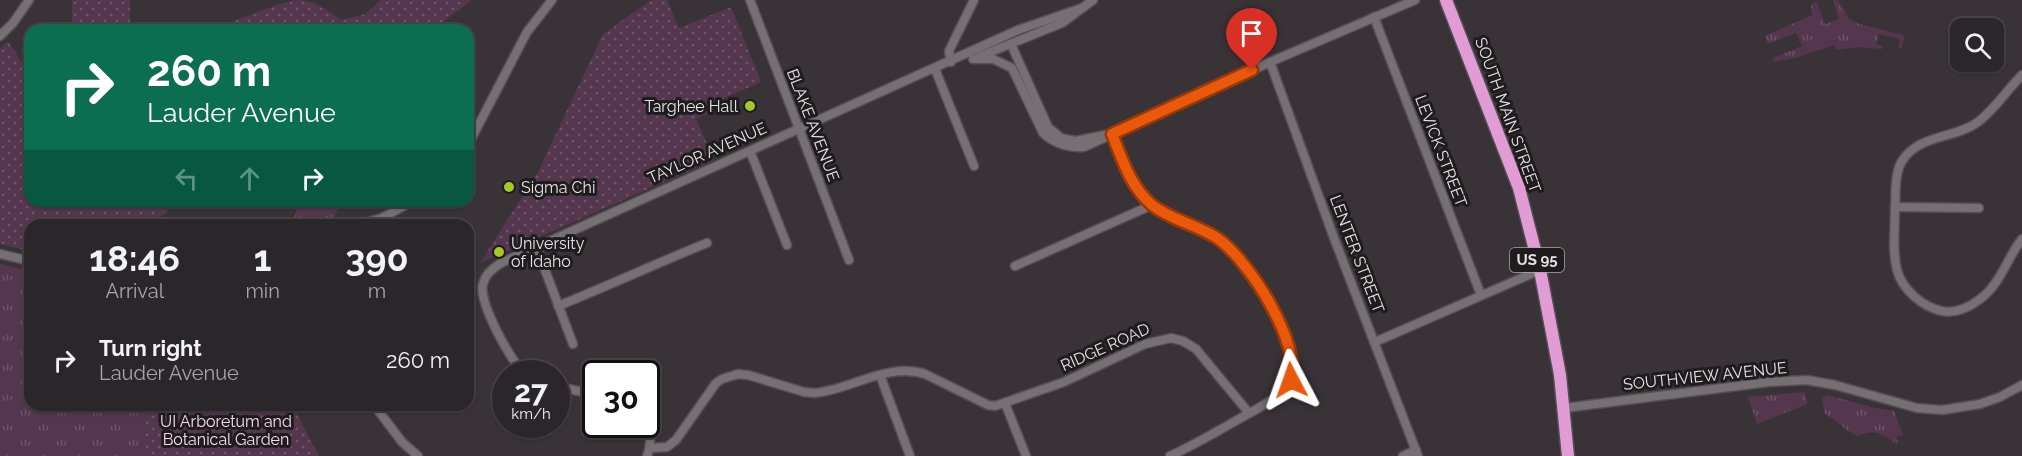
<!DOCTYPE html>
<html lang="en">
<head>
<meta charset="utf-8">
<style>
  body { margin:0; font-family:Raleway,sans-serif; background:#332e32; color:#f1f3f6; height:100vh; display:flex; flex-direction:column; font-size:22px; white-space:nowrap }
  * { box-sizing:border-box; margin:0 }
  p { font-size:20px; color:#a6a5a8 }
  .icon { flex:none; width:33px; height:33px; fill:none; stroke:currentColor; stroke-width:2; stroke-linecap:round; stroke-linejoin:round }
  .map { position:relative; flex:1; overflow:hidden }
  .drawer { position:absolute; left:24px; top:219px; width:450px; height:192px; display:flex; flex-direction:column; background:#2b262a; border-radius:18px; box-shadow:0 2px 4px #0004,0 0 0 2px #474347 }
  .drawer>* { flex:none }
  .top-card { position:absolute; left:24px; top:24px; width:450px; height:183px; border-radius:18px; box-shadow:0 2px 4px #0004,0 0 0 2px #474347; background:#0b6e4f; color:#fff; overflow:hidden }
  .controls { position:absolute; left:1950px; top:18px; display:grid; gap:12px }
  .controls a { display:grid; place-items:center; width:54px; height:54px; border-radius:12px; background:#2b262a; box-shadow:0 2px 4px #0004,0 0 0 2px #474347; font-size:30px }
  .speed { position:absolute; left:492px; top:360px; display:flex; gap:12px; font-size:30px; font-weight:700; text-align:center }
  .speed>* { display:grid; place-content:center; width:78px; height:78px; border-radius:50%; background:#2b262a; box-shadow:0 2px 4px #0004,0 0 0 2px #474347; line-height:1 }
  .speed small { font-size:15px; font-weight:400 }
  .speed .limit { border:3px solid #111; border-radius:9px; background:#fff; color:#111 }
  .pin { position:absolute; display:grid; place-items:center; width:51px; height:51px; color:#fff; margin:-62px -26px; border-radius:50% 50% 50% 0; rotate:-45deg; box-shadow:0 0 6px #0007 }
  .pin .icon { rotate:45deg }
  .me { position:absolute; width:66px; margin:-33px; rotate:356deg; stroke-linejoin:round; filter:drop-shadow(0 0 4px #0008) }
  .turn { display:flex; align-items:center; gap:21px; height:126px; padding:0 24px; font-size:27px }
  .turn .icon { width:78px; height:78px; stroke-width:2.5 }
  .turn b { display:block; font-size:42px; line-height:51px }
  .lanes { display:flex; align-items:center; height:57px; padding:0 24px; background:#0003; justify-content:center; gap:30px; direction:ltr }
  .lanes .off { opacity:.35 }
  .eta { display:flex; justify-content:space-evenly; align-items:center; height:102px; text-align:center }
  .eta b { font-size:36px; font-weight:700; line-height:42px }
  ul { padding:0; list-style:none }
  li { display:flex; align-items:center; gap:18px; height:78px; padding:0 24px }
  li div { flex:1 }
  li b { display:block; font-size:22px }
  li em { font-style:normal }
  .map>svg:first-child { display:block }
  .grass { fill:url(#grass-tufts) }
  .park { fill:url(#park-dots) }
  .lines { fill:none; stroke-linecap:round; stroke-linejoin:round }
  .minor-casing { stroke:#534f52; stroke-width:11 }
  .highway-casing { stroke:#534f52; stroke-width:15 }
  .minor { stroke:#766f74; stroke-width:8 }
  .highway { stroke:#e19cd5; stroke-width:12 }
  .route-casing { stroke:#983908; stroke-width:15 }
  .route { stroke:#ea580c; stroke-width:10 }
  .poi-dot { fill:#a2c927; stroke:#1f1c1e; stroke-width:2 }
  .labels { text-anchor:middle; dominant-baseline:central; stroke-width:6; stroke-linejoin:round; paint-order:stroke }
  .shield { fill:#1f1c1e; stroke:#aaa7a9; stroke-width:1.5 }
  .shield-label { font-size:15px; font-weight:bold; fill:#e6e2e5 }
  .poi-label { font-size:16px; fill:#e6e2e5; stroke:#1f1c1e; text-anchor:start }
  .street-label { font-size:16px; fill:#e6e2e5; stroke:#1f1c1e }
  .park-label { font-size:16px; fill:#f7daf1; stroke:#1f1c1e }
</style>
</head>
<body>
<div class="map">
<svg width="2022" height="456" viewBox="0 0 2022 456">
  <defs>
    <pattern id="grass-tufts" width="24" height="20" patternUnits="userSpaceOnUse" patternTransform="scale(1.5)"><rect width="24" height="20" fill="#54374f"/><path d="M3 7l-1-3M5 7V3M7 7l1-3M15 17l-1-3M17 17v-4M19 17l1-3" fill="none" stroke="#6d5468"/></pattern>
    <pattern id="park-dots" width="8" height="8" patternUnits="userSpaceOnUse" patternTransform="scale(1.5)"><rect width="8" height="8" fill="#54374f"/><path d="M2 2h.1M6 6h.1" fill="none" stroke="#6d5468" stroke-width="1.8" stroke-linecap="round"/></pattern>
  </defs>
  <rect width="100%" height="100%" fill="#393338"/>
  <g class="grass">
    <polygon points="1833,0 1838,0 1849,19 1859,24 1903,35 1904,38 1902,47 1898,50 1900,39 1879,34 1876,44 1883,46 1882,49 1857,47 1837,50 1834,45 1798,57 1774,62 1773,58 1802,46 1796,33 1768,44 1765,36 1812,15 1811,4 1817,2 1825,24 1839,19"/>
    <polygon points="299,201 342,201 333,220 293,222"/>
    <polygon points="0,264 30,271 30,405 148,405 142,456 0,456"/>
    <polygon points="1805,392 1807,404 1757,424 1748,397"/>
    <path d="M1827,395L1875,408L1894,411L1903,435L1896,437L1898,442L1896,444C1883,434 1876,428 1858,436C1844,431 1838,420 1825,414L1822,398Z"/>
  </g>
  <g class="park">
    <rect x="72" y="0" width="58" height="30"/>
    <path d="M296,0C315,0 326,10 342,20L365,14L381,0H472L432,30H210L277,5Z"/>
    <polygon points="651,0 667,0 679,28 731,7 761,82 715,102 711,112 696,119 714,160 480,263 538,172 603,34"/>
    <polygon points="8,41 30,75 30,201 183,201 167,211 150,225 30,225 30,251 0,244 0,48"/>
    <polygon points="148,405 292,405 319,456 142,456"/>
  </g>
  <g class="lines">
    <defs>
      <g id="minor">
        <polyline points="750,0 849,260"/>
        <polyline points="1374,17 1481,295"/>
        <polyline points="0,36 13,23 29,0"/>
        <polyline points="1011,44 1048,127 1061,138 1075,141 1105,135"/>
        <polyline points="978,57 1062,23 1093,0"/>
        <path d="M973,59H993L1012,68L1043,133C1055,144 1068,148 1084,147L1270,62L1415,0"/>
        <polyline points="951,62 949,51 974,0"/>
        <polyline points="1270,62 1334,238 1418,456"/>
        <polyline points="935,69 974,166"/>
        <path d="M2022,75C2007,90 1995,109 1978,122C1955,139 1919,134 1902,161C1894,174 1896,195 1895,210C1895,229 1892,251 1897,270C1902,289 1922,307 1942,311C1955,314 1970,307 1980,299C2000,285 2007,258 2022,239"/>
        <path d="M1112,133C1121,156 1128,180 1145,198C1165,219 1197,223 1220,241C1245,259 1264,288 1276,317C1283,334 1295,354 1293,373C1292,381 1287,388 1281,393C1269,403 1253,411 1239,419C1216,432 1194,445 1170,456"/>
        <polyline points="468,145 527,32 552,0"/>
        <polyline points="750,151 787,245"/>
        <polyline points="1895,207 1979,208"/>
        <polyline points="358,225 382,218 413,201"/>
        <polyline points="536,246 573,344"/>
        <polyline points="0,254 30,261"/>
        <polyline points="1015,266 1152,205"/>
        <path d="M558,306C608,286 657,263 707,243"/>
        <polyline points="1375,342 1540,270"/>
        <path d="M525,374C511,362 478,302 483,284C485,274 493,268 501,263L1018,30L1082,8"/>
        <polyline points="880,375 910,456"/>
        <polyline points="556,386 596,395"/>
        <polyline points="1005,403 1026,456"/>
        <polyline points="374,405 402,442 418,456"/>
        <polyline points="1564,408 1769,382 1807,380 1835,385 1917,408 1942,410 1980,404 2000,397 2022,385"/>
        <path d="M646,424C650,435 652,445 647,456"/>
        <path d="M651,448L667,447L676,440L716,383L722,379L738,374L748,375L804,392L814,393C851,390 887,362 925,374L988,405L995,406L1064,382L1145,344L1171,338L1183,341L1196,349L1249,413"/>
        <polyline points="1403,456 1416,450"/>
      </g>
      <polyline id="highway" points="1446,0 1519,188 1540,270 1553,338 1560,375 1568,456"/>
    </defs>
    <use href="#minor" class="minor-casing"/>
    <use href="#highway" class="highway-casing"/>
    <use href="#minor" class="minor"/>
    <use href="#highway" class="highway"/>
  </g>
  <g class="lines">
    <defs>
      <path id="route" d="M1252,70L1112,134C1122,159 1130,186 1152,205C1171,220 1197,225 1217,238C1248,259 1301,342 1291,380"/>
    </defs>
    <use href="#route" class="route-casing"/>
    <use href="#route" class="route"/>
  </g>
  <g class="poi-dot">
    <circle cx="750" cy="106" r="6"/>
    <circle cx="509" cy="187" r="6"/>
    <circle cx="499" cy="252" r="6"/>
  </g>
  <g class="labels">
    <rect class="shield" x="1510" y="248" width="54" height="24" rx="4.5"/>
    <g class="shield-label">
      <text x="1537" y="260">US 95</text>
    </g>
    <g class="poi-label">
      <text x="738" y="106" text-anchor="end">Targhee Hall</text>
      <text x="521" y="187">Sigma Chi</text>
      <text x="511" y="243">University<tspan x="511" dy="18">of Idaho</tspan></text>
    </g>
    <g class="street-label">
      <text transform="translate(1508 115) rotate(70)">SOUTH MAIN STREET</text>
      <text transform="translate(813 125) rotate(69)">BLAKE AVENUE</text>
      <text transform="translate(1441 151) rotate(69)">LEVICK STREET</text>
      <text transform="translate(707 153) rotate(-24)">TAYLOR AVENUE</text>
      <text transform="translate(1357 254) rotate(69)">LENTER STREET</text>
      <text transform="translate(1105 347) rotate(-24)">RIDGE ROAD</text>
      <text transform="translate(1705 376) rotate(-6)">SOUTHVIEW AVENUE</text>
    </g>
    <g class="park-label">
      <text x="226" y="421">UI Arboretum and<tspan x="226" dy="18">Botanical Garden</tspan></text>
    </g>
  </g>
</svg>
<div class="controls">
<a><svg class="icon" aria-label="search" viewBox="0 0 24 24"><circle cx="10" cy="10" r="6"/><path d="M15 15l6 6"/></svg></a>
</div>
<div class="speed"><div>27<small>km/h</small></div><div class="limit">30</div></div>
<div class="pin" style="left:1252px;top:70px;background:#d93025"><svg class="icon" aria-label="arrive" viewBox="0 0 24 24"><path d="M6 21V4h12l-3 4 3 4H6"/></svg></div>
<svg class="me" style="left:1291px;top:380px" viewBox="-20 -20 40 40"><path d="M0-17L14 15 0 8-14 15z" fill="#ea580c" stroke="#fff" stroke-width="4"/></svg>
<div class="top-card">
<div class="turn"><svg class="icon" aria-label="right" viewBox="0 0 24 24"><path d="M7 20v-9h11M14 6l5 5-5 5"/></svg><div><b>260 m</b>Lauder Avenue</div></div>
<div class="lanes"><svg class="icon off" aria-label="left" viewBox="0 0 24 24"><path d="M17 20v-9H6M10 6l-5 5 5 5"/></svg><svg class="icon off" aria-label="ahead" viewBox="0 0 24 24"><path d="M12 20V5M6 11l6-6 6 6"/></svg><svg class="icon" aria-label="right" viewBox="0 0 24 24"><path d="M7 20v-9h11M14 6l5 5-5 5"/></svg></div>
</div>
<section class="drawer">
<div class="eta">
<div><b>18:46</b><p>Arrival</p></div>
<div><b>1</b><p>min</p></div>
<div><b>390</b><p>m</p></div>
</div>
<ul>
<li><svg class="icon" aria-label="right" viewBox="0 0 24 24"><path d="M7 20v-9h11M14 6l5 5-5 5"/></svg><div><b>Turn right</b><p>Lauder Avenue</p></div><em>260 m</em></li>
</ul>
</section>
</div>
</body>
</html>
